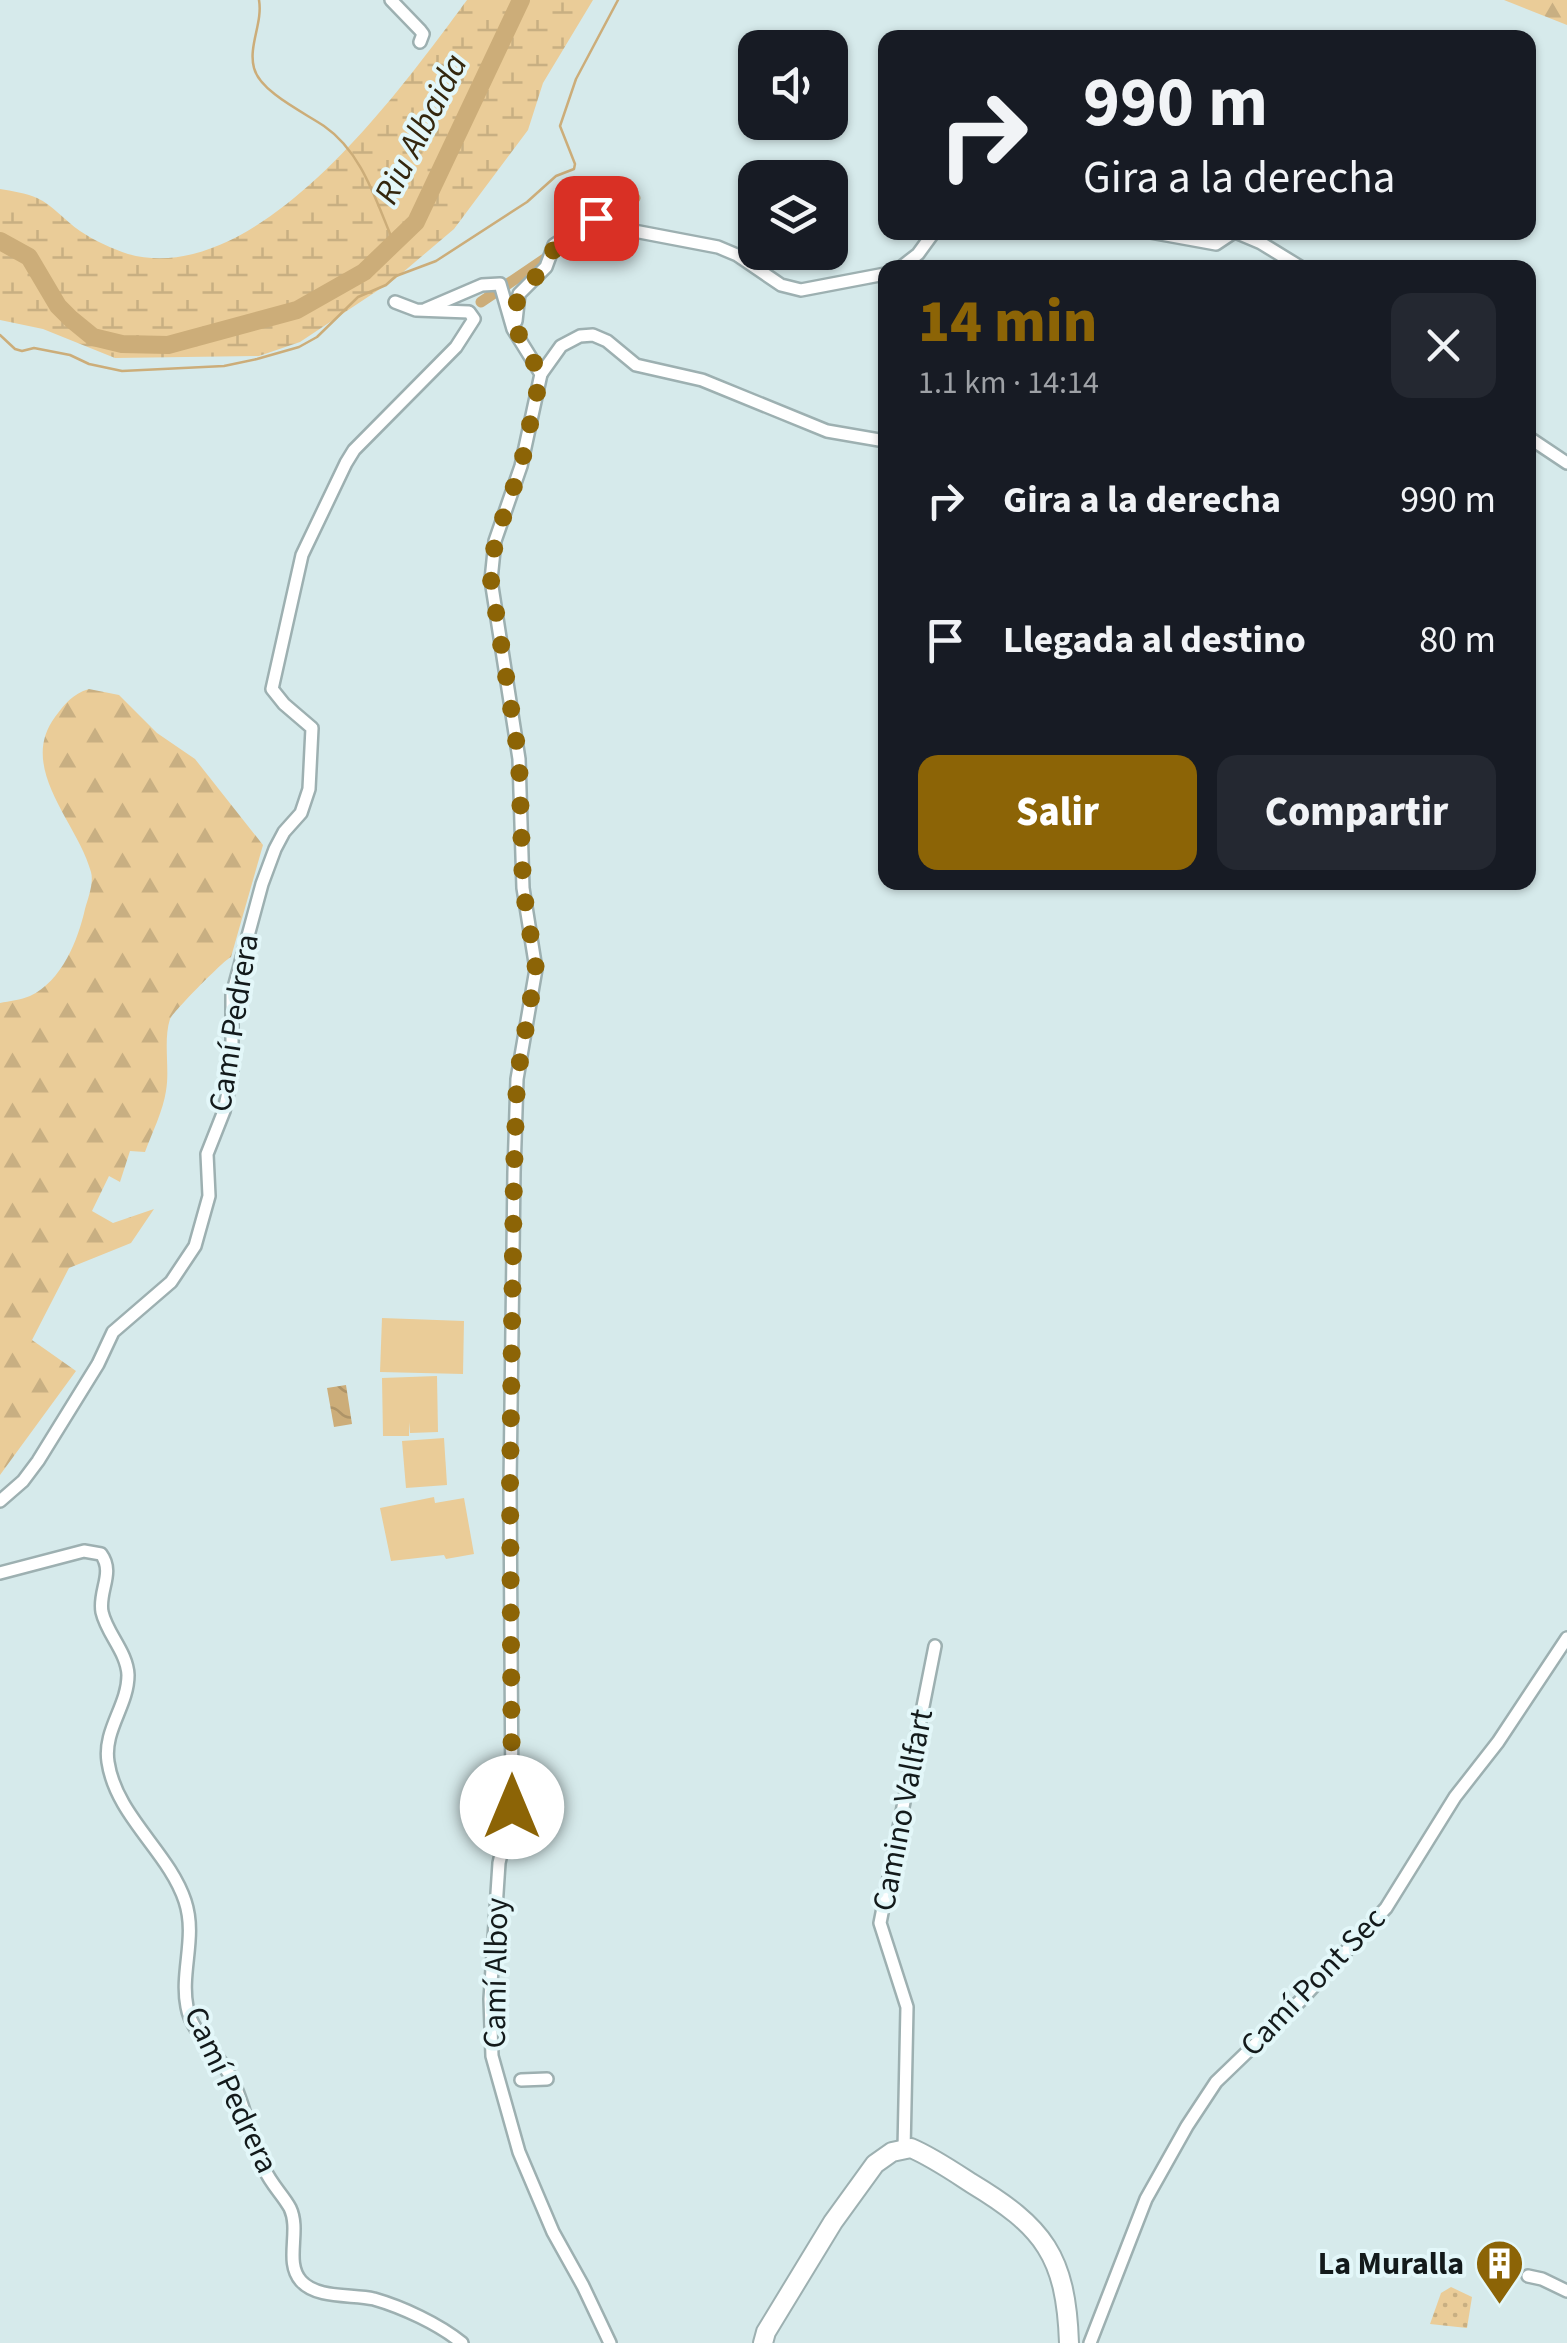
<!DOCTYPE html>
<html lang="es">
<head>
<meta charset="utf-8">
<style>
  body { margin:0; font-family:"Source Sans 3",sans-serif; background:#242831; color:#f1f3f6; height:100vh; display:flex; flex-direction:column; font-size:38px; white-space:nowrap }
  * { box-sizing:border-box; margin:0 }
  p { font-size:32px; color:#9ea1a6 }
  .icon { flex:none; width:55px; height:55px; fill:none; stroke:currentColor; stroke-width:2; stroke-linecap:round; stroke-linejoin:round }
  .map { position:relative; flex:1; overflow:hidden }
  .details { position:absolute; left:878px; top:260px; width:658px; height:630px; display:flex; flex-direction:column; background:#171b24; border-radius:20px; box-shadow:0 2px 8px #0004 }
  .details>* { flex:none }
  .banner { position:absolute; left:878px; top:30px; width:658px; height:210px; border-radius:20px; box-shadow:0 2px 8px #0004; background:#171b24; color:#f1f3f6; overflow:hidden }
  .controls { position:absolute; left:738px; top:30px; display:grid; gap:20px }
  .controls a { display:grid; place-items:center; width:110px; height:110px; border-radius:20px; background:#171b24; box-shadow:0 2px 8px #0004; font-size:50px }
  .pin { position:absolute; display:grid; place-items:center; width:85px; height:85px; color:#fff; margin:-42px; border-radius:20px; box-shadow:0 5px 15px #0006 }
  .me { position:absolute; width:110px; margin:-55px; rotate:0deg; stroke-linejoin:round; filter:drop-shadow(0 0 8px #0008) }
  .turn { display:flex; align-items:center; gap:35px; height:210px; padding:0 40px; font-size:45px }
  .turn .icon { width:130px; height:130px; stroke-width:2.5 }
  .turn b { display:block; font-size:70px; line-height:85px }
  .round { display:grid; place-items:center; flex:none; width:105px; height:105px; border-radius:20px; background:#242831 }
  .headline { display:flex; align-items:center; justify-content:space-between; height:170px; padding:0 40px }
  h1 { font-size:60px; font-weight:800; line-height:75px; color:#8c6406 }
  .button { display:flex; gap:20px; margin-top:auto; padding:20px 40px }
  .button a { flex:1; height:115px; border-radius:20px; background:#8c6406; color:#fff; font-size:40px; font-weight:800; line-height:115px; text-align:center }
  .button a+a { background:#242831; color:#f1f3f6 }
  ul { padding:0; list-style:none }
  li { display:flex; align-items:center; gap:30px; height:140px; padding:0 40px }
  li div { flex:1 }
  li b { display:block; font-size:38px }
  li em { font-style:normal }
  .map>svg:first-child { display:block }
  .grass { fill:url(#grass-dots) }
  .forest { fill:url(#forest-firs) }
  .wetland { fill:url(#wetland-marsh) }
  .pitch { fill:#eacc98 }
  .water { fill:url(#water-waves) }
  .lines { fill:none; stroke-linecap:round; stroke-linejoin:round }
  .stream { stroke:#ccad79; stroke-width:2.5 }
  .canal { stroke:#ccad79; stroke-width:11 }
  .river { stroke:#ccad79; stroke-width:18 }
  .street-casing { stroke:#9db0b1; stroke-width:16 }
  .secondary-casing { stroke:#9db0b1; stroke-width:22 }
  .street { stroke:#fff; stroke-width:11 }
  .secondary { stroke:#fff; stroke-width:18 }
  .route { stroke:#8c6406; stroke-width:18; stroke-dasharray:0 32.4 }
  .labels { text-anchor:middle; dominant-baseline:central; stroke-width:8; stroke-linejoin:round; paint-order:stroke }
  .street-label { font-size:32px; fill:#131a1b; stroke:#e3f7f9 }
  .poi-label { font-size:32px; font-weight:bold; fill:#131a1b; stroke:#e3f7f9; text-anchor:end }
  .water-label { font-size:35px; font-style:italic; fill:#34270e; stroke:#e3f7f9 }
</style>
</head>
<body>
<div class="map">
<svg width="1567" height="2343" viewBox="0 0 1567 2343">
  <defs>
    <pattern id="grass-dots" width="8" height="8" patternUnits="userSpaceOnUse" patternTransform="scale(2.5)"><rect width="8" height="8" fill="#eacc98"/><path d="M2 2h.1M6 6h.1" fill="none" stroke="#c8af82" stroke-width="1.8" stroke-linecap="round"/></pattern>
    <pattern id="forest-firs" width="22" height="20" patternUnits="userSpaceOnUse" patternTransform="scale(2.5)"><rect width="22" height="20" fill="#eacc98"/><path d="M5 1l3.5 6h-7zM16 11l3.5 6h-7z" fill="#c8af82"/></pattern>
    <pattern id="wetland-marsh" width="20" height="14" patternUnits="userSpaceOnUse" patternTransform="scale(2.5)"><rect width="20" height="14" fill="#eacc98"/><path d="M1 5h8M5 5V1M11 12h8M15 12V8" fill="none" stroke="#c8af82"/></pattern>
    <pattern id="water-waves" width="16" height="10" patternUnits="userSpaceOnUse" patternTransform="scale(2.5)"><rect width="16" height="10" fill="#ccad79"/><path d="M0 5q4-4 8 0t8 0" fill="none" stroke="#ae9468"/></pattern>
  </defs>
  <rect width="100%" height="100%" fill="#d6eaeb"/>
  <polygon class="grass" points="1451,2287 1472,2297 1467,2328 1430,2324 1441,2293"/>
  <g class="forest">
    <polygon points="1504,0 1567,0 1567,25"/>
    <path d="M89,689L119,695L157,733L195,759L263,845L231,957C224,960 173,1012 170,1019C163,1041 170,1069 166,1091C163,1111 152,1133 145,1152L130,1151L120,1182L109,1176L92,1211L113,1223L154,1209L131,1243L69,1268L32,1340L76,1371L0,1475V1003C9,1001 21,1000 30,996C62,981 78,940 85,909C88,898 94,883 91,872C78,823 17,768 55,717C65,704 72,694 89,689Z"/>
  </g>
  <path class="wetland" d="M467,0H593L543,83L528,130L454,229L395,279L300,342L259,356L115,358L43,329L0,320V189C12,191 26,193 37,198C53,205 65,221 80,231C93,240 113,249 128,254C258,290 401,89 467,0Z"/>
  <g class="pitch">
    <polygon points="382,1318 464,1321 463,1374 380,1372"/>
    <polygon points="437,1376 438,1432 410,1433 409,1422 409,1436 383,1436 382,1378"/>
    <polygon points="444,1438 447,1485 406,1488 402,1441"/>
    <polygon points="434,1497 435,1503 464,1498 474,1554 446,1559 444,1555 391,1561 380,1508"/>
  </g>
  <polygon class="water" points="346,1385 352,1424 334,1427 327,1388"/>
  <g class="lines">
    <g class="stream">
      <path d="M259,0C263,23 248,46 254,68C260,92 305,113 324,126C363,153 376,202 394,243"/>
      <polyline points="0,335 15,349 22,351 34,348 70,355 89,364 122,371 224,366 257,359 299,347 317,337 358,297 386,285 396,276 436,261 527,202 556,176 574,169 575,164 560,126 576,79 618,0"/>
    </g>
    <polyline class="canal" points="481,302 635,198"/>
    <polyline class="river" points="0,241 29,257 58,306 71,319 93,337 122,344 168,345 297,310 364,272 416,222 521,0"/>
    <defs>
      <g id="street">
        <polyline points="391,0 420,30 423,34 420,42"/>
        <polyline points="1030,232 1053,232"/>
        <polyline points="1150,232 1216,244 1234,232"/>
        <polyline points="1235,232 1261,243 1302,268"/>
        <polyline points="900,268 918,254 934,232"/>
        <polyline points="426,309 482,285 500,284 513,329 541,374 521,466 495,541 491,580 519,759 523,888 536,969 517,1079 514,1172 510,1486 512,1807 499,1863 490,1999 492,2056 519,2152 553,2232 583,2286 610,2343"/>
        <polyline points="516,321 519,294 546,267 554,245 596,218 608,226 718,247 737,255 781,285 801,290 885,274"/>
        <polyline points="541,374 561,346 580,336 593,335 607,341 636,365 702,380 827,431 885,441"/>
        <polyline points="1528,437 1567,463"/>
        <polyline points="0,1501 23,1481 38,1461 98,1364 113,1332 171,1282 195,1246 209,1196 207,1154 224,1111 232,1073 232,995 262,884 275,849 284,832 301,813 309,789 312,728 284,704 272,689 302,555 346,463 354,450 456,347 474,319 469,312 416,310 395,302"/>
        <path d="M0,1573L84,1551L101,1554C115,1573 98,1591 102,1612C107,1634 127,1652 128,1675C128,1706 103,1730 108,1762C116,1816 169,1852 185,1901C197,1937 180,1972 187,2007C191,2032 219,2055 231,2077C246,2107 250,2141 265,2170C271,2184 283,2195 290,2208C301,2231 284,2262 301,2281C317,2299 352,2294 374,2299C402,2307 439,2324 462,2343"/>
        <polyline points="521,2080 547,2079"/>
        <polyline points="904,2150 907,2007 880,1923 935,1646"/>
        <polyline points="1528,2276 1542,2279 1567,2291"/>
        <polyline points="1090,2343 1146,2199 1187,2126 1216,2082 1300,2001 1386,1908 1455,1797 1498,1742 1567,1638"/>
      </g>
      <path id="secondary" d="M763,2343L766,2332L833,2222L875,2164L892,2152L911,2148C932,2157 951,2170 971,2183C1044,2227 1066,2256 1069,2343"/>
    </defs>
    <use href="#street" class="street-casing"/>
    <use href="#secondary" class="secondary-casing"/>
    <use href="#street" class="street"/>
    <use href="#secondary" class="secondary"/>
  </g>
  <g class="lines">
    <polyline class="route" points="512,1807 510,1486 514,1172 517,1079 536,969 523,888 519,759 491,580 495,541 521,466 541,374 520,340 516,320 517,300 522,290 546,267 557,242 596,218"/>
  </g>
  <defs>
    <symbol id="building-pin" viewBox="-11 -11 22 30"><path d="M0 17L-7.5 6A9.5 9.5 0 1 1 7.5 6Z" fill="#8c6406" stroke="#e3f7f9"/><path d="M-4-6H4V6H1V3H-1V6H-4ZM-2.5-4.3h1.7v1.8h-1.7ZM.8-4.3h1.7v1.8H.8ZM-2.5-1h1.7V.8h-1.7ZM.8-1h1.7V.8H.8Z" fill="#fff"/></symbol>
  </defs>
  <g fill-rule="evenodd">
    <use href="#building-pin" x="1472" y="2236" width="55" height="75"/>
  </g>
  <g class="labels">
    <g class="street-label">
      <text transform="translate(234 1023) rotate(-81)">Camí Pedrera</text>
      <text transform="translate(903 1810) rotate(-79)">Camino Vallfart</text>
      <text transform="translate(496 1973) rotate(-89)">Camí Alboy</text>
      <text transform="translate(1313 1982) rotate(-46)">Camí Pont Sec</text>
      <text transform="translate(231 2090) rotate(65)">Camí Pedrera</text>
    </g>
    <g class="poi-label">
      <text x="1464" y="2264">La Muralla</text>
    </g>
    <g class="water-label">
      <text transform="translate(421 129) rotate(-63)">Riu Albaida</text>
    </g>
  </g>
</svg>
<div class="controls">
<a><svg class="icon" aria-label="sound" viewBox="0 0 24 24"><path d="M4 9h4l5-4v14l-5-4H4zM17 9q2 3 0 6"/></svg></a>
<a><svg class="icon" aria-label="layers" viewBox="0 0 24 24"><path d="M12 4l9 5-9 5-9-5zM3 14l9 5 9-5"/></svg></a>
</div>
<div class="pin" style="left:596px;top:218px;background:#d93025"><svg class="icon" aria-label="arrive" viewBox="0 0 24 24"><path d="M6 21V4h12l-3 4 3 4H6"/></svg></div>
<svg class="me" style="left:512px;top:1807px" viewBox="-20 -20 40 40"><circle r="19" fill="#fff"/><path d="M0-13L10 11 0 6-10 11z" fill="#8c6406"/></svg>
<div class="banner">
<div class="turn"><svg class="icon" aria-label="right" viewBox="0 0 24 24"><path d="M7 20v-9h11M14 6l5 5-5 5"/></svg><div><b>990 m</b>Gira a la derecha</div></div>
</div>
<section class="details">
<div class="headline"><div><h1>14 min</h1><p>1.1 km · 14:14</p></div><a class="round"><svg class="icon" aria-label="close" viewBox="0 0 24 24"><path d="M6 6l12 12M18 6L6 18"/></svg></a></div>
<ul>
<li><svg class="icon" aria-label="right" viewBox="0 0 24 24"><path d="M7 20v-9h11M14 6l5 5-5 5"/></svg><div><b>Gira a la derecha</b></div><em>990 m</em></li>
<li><svg class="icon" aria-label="arrive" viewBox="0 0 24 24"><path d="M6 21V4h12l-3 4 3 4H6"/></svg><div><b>Llegada al destino</b></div><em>80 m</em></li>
</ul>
<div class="button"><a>Salir</a><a>Compartir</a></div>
</section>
</div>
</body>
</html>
